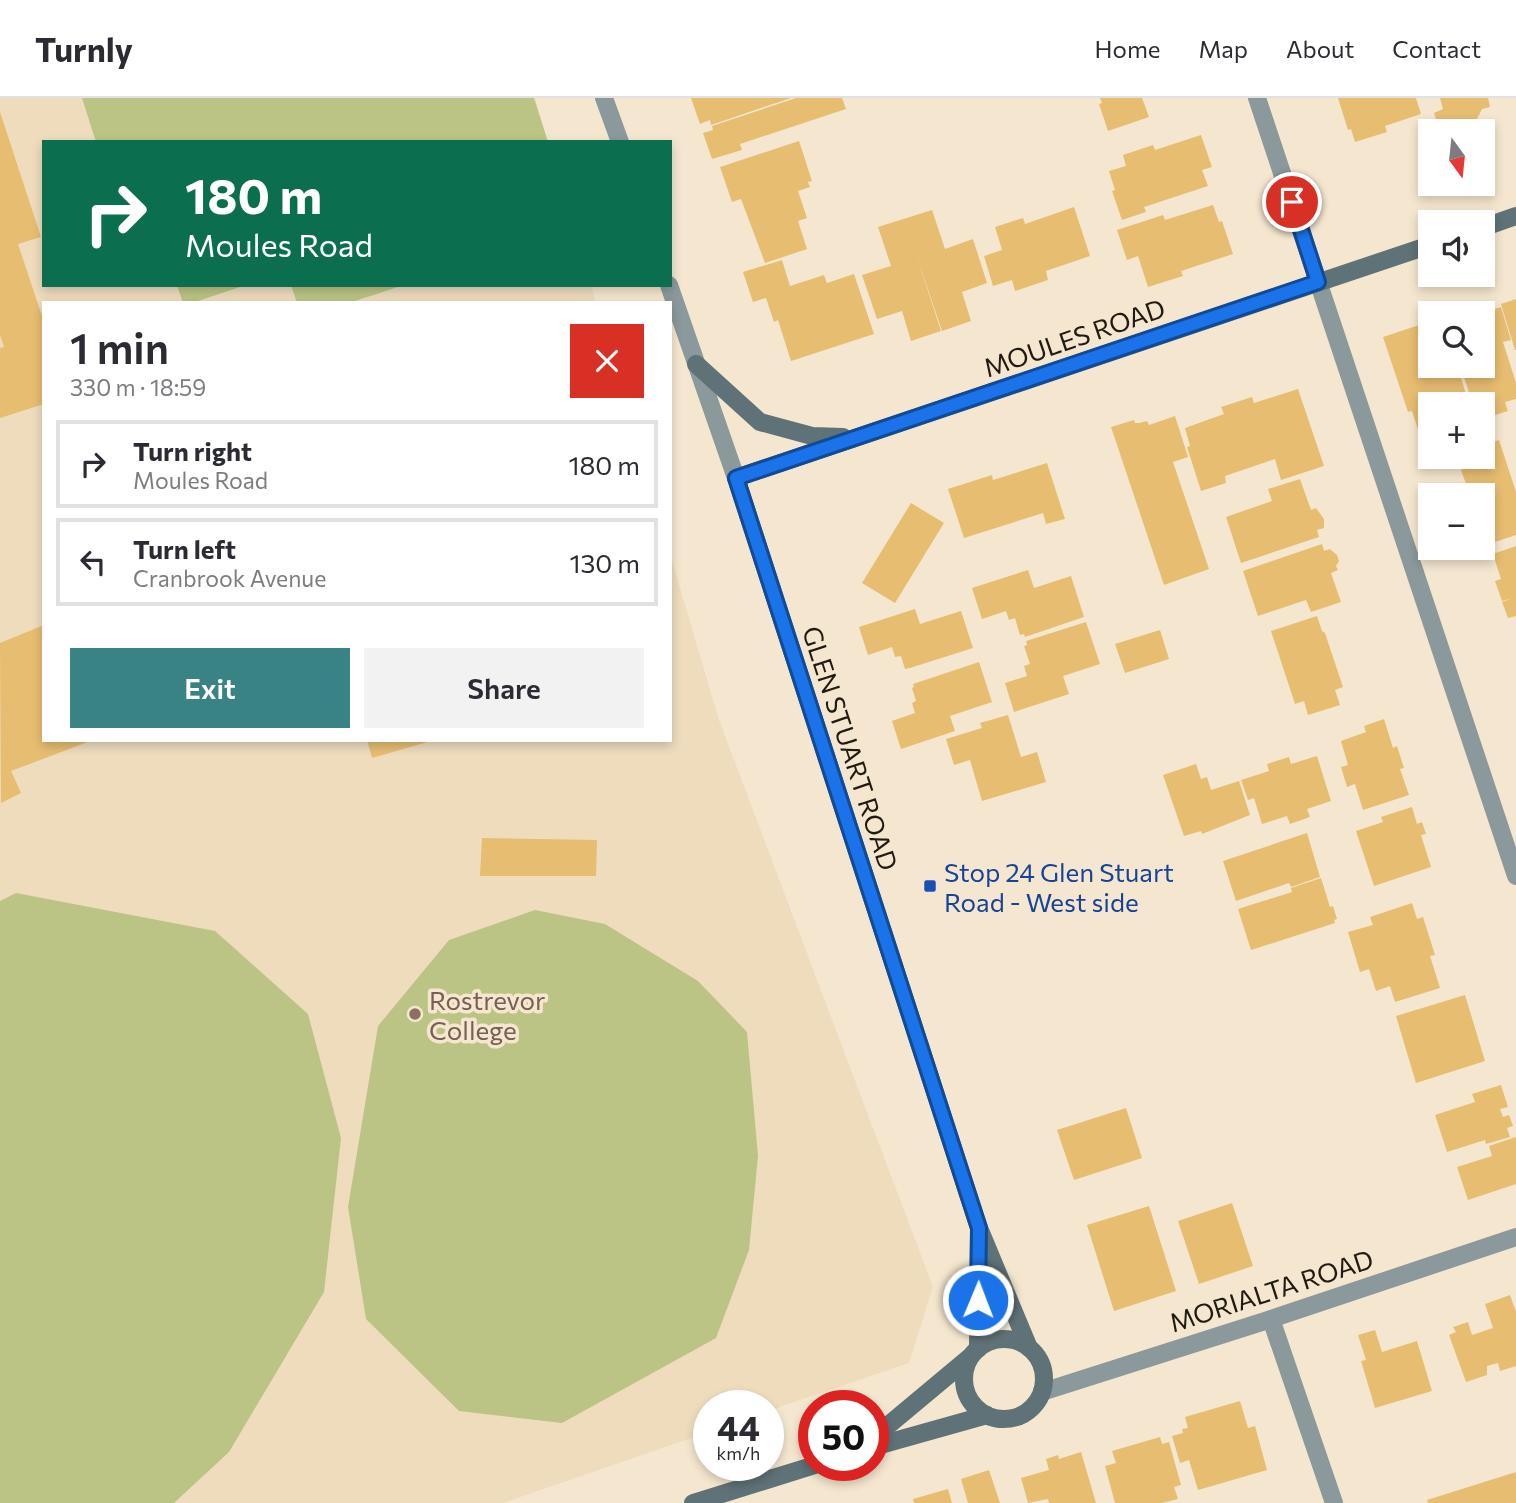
<!DOCTYPE html>
<html lang="en">
<head>
<meta charset="utf-8">
<style>
  body { margin:0; font-family:Commissioner,sans-serif; background:#f2f2f3; color:#2b2b33; height:100vh; display:flex; flex-direction:column; font-size:26px; white-space:nowrap }
  * { box-sizing:border-box; margin:0 }
  p { font-size:23px; color:#7c7c81 }
  .icon { flex:none; width:38px; height:38px; fill:none; stroke:currentColor; stroke-width:2; stroke-linecap:round; stroke-linejoin:round }
  .map { position:relative; flex:1; overflow:hidden }
  .side { position:absolute; left:42px; top:203px; width:630px; height:441px; display:flex; flex-direction:column; background:#fff; border-radius:0px; box-shadow:0 4px 10px #0003 }
  .side>* { flex:none }
  .guide { position:absolute; left:42px; top:42px; width:630px; height:147px; border-radius:0px; box-shadow:0 4px 10px #0003; background:#0b6e4f; color:#fff; overflow:hidden }
  .needle { width:46px; rotate:165deg }
  .buttons { position:absolute; left:1418px; top:21px; display:grid; gap:14px }
  .buttons a { display:grid; place-items:center; width:77px; height:77px; border-radius:0px; background:#fff; box-shadow:0 4px 10px #0003; font-size:35px }
  .speed { position:absolute; left:693px; top:1292px; display:flex; gap:14px; font-size:35px; font-weight:700; text-align:center }
  .speed>* { display:grid; place-content:center; width:91px; height:91px; border-radius:50%; background:#fff; box-shadow:0 4px 10px #0003; line-height:1 }
  .speed small { font-size:18px; font-weight:400 }
  .speed .limit { border:10px solid #d22; background:#fff; color:#111 }
  .pin { position:absolute; display:grid; place-items:center; width:60px; height:60px; color:#fff; margin:-30px; border:4px solid #fff; border-radius:50%; box-shadow:0 2px 7px #0007 }
  .me { position:absolute; width:77px; margin:-38px; rotate:1deg; stroke-linejoin:round; filter:drop-shadow(0 0 5px #0008) }
  .turn { display:flex; align-items:center; gap:24px; height:147px; padding:0 28px; font-size:32px }
  .turn .icon { width:91px; height:91px; stroke-width:2.5 }
  .turn b { display:block; font-size:49px; line-height:60px }
  .round { display:grid; place-items:center; flex:none; width:74px; height:74px; border-radius:0px; background:#f2f2f3 }
  .overview { display:flex; align-items:center; justify-content:space-between; height:119px; padding:0 28px }
  h1 { font-size:42px; font-weight:600; line-height:52px }
  .primary-button { display:flex; gap:14px; margin-top:auto; padding:14px 28px }
  .primary-button a { flex:1; height:80px; border-radius:0px; background:#3a8384; color:#fff; font-size:28px; font-weight:600; line-height:80px; text-align:center }
  .primary-button a+a { background:#f2f2f3; color:#2b2b33 }
  ul { padding:0; list-style:none }
  li { display:flex; align-items:center; gap:21px; height:88px; margin:0 14px 10px; padding:0 14px; border:4px solid #e1e1e2; border-radius:0px }
  li div { flex:1 }
  li b { display:block; font-size:26px }
  li em { font-style:normal }
  header { display:flex; align-items:center; gap:42px; box-sizing:border-box; height:98px; padding:0 35px; background:#fff; border-bottom:2px solid #e1e1e2 }
  header strong { font-size:33px }
  nav { display:flex; gap:38px; margin-inline-start:auto; font-size:24px }
  .map>svg:first-child { display:block }
  .built { fill:#eedcbd }
  .green { fill:#bcc485 }
  .building { fill:#e7bd71 }
  .lines { fill:none; stroke-linecap:round; stroke-linejoin:round }
  .minor { stroke:#8b999c; stroke-width:18 }
  .tertiary { stroke:#8b999c; stroke-width:18 }
  .secondary { stroke:#5f7277; stroke-width:18 }
  .route-casing { stroke:#114b97; stroke-width:18 }
  .route { stroke:#1a73e8; stroke-width:12 }
  .transit-dot { fill:#1a4fb4; stroke:#f5e7cf; stroke-width:2.5 }
  .education-dot { fill:#8d6e63; stroke:#f5e7cf; stroke-width:2.5 }
  .labels { text-anchor:middle; dominant-baseline:central; stroke-width:7; stroke-linejoin:round; paint-order:stroke }
  .street-label { font-size:26px; fill:#201b12; stroke:#f5e7cf }
  .transit-label { font-size:26px; fill:#164399; stroke:#f5e7cf; text-anchor:start }
  .education-label { font-size:26px; fill:#785e54; stroke:#f5e7cf; text-anchor:start }
</style>
</head>
<body>
<header>
<strong>Turnly</strong>
<nav><a>Home</a><a>Map</a><a>About</a><a>Contact</a></nav>
</header>
<div class="map">
<svg width="1516" height="1405" viewBox="0 0 1516 1405">
  <rect width="100%" height="100%" fill="#f5e7cf"/>
  <polygon class="built" points="0,0 535,0 548,44 44,44 44,187 591,187 596,205 44,205 44,642 670,642 670,456 719,622 933,1189 909,1265 768,1313 768,1307 709,1307 709,1334 503,1405 0,1405"/>
  <g class="green">
    <polygon points="82,0 534,0 548,44 96,44"/>
    <polygon points="177,187 246,187 192,205 183,205"/>
    <polygon points="291,187 404,187 349,205 297,205"/>
    <polygon points="16,795 215,833 308,916 341,1040 324,1194 229,1354 174,1405 0,1405 0,803"/>
    <polygon points="535,812 605,826 698,883 747,934 758,1058 749,1152 716,1240 562,1325 459,1313 366,1221 348,1109 378,928 449,842"/>
  </g>
  <g class="building">
    <polygon points="691,0 791,0 711,27 710,22 700,26"/>
    <polygon points="796,0 842,0 846,11 740,46 742,52 712,61 703,35 713,32 712,28"/>
    <polygon points="1100,0 1142,0 1149,19 1108,33 1099,6 1102,5"/>
    <polygon points="1338,0 1416,0 1421,16 1385,28 1387,34 1355,44 1351,31 1348,32"/>
    <polygon points="1440,0 1488,0 1490,9 1482,11 1475,25 1470,27 1472,33 1440,33 1434,15 1443,11"/>
    <polygon points="0,14 41,139 18,146 44,224 44,306 0,320 0,250 4,249 0,237"/>
    <polygon points="1201,37 1212,69 1202,72 1208,88 1144,109 1146,114 1122,122 1112,93 1115,92 1109,73 1126,68 1123,57 1153,47 1155,52"/>
    <polygon points="799,43 812,83 808,84 810,89 798,93 807,120 798,123 807,151 765,165 741,101 732,104 720,69"/>
    <polygon points="1213,107 1219,124 1222,123 1233,156 1181,173 1183,178 1148,189 1138,158 1127,162 1117,132 1163,117 1165,122"/>
    <polygon points="1074,109 1090,158 1046,173 1048,182 1015,193 1012,182 993,188 984,158 1002,152 995,129 1023,120 1025,126"/>
    <polygon points="932,112 945,151 973,141 987,185 962,194 971,223 942,233 916,156 941,233 911,243 902,213 877,221 862,177 891,168 878,129"/>
    <polygon points="782,162 790,188 824,177 827,185 854,176 874,236 791,263 778,222 774,224 766,200 753,204 743,174"/>
    <polygon points="1516,201 1516,252 1515,252 1501,206"/>
    <polygon points="1471,209 1474,215 1462,215 1461,212"/>
    <polygon points="1501,209 1511,242 1503,244 1516,285 1516,301 1505,304 1508,313 1482,321 1482,306 1473,306 1460,268 1482,268 1482,215"/>
    <polygon points="1430,226 1430,268 1451,268 1452,271 1458,270 1469,306 1430,306 1430,359 1439,359 1428,363 1412,313 1408,314 1383,239 1419,227 1420,229"/>
    <polygon points="1298,291 1324,368 1281,382 1275,361 1225,378 1226,385 1201,393 1187,349 1190,348 1185,330 1224,316 1221,309 1252,299 1254,305"/>
    <polygon points="1175,318 1188,359 1173,364 1209,471 1164,487 1111,329 1134,322 1135,325 1139,325 1147,323 1149,327"/>
    <polygon points="1499,342 1516,394 1516,437 1486,447 1482,436 1482,397 1463,397 1460,388 1466,386 1461,372 1469,369 1466,359 1482,359 1482,348"/>
    <polygon points="1047,365 1065,421 1046,426 1043,415 964,440 948,391 992,377 993,382"/>
    <polygon points="1300,381 1311,412 1316,410 1324,421 1324,430 1317,432 1319,439 1241,465 1226,419 1272,403 1268,391"/>
    <polygon points="911,405 944,425 895,505 862,485"/>
    <polygon points="1322,446 1324,453 1330,451 1337,457 1339,463 1336,468 1338,472 1331,475 1341,504 1311,514 1306,502 1258,518 1243,473"/>
    <polygon points="1516,448 1516,518 1508,520 1502,504 1513,500 1502,503 1495,483 1501,481 1493,456"/>
    <polygon points="1028,472 1034,490 1071,478 1084,519 1025,539 1024,536 1020,537 1015,520 1009,522 1006,513 982,521 972,490"/>
    <polygon points="915,511 920,526 961,513 973,550 910,570 905,571 901,558 895,559 892,549 868,557 859,529"/>
    <polygon points="1317,518 1322,533 1325,535 1343,589 1335,592 1340,607 1308,617 1304,603 1295,606 1271,533"/>
    <polygon points="1086,524 1100,566 1063,578 1069,596 1014,614 1005,585 1027,578 1024,568 1030,566 1024,548 1027,547 1026,543"/>
    <polygon points="44,527 44,642 93,642 11,673 21,695 1,705 0,545"/>
    <polygon points="1160,532 1169,561 1125,575 1115,546"/>
    <polygon points="979,564 992,604 950,618 955,633 901,651 892,623 915,615 912,605 916,603 912,590 914,589 913,586"/>
    <polygon points="1008,617 1021,659 1037,654 1046,684 982,703 970,662 954,667 946,641 982,630 980,625"/>
    <polygon points="1384,621 1393,650 1397,648 1404,670 1400,671 1409,697 1363,712 1355,686 1347,689 1341,669 1348,667 1341,643 1366,634 1364,628"/>
    <polygon points="367,642 431,642 431,643 372,660"/>
    <polygon points="1317,658 1331,703 1307,711 1310,719 1290,726 1287,718 1262,726 1254,700 1248,702 1241,682 1269,673 1267,666 1289,659 1291,666"/>
    <polygon points="1196,666 1201,681 1207,679 1211,692 1239,683 1250,717 1202,736 1201,733 1184,738 1163,677"/>
    <polygon points="1412,709 1417,726 1422,724 1426,736 1421,737 1431,769 1374,788 1356,733 1383,724 1381,719"/>
    <polygon points="1307,735 1320,779 1291,789 1289,785 1236,803 1223,763"/>
    <polygon points="482,740 597,742 596,778 480,778"/>
    <polygon points="1321,780 1330,809 1333,808 1337,821 1334,822 1335,825 1251,852 1238,811 1292,794 1291,790"/>
    <polygon points="1412,805 1417,821 1423,819 1435,857 1430,858 1440,890 1395,904 1390,888 1376,893 1369,871 1360,874 1348,834 1373,827 1370,819"/>
    <polygon points="1465,897 1485,963 1416,985 1396,918"/>
    <polygon points="1501,987 1508,1009 1500,1011 1503,1019 1509,1017 1513,1028 1507,1030 1510,1039 1486,1046 1485,1042 1447,1054 1435,1017 1475,1004 1472,996"/>
    <polygon points="1126,1010 1142,1060 1074,1082 1057,1032"/>
    <polygon points="1516,1039 1516,1086 1468,1102 1457,1069 1492,1058 1489,1048"/>
    <polygon points="1232,1105 1253,1168 1199,1186 1178,1123"/>
    <polygon points="1149,1108 1176,1193 1114,1213 1087,1127"/>
    <polygon points="1510,1197 1516,1214 1516,1268 1500,1273 1498,1265 1487,1268 1487,1277 1466,1284 1449,1237 1456,1234 1453,1229 1468,1224 1472,1237 1493,1230 1485,1206"/>
    <polygon points="1375,1232 1382,1254 1417,1243 1432,1293 1375,1310 1361,1263 1366,1262 1358,1237"/>
    <polygon points="1240,1303 1248,1330 1255,1328 1267,1372 1198,1392 1189,1362 1180,1365 1172,1338 1183,1335 1182,1331 1188,1330 1185,1319"/>
    <polygon points="1160,1339 1162,1346 1169,1344 1181,1387 1174,1389 1178,1401 1162,1405 1115,1405 1105,1368 1116,1365 1112,1353"/>
    <polygon points="1081,1354 1096,1405 1049,1405 1048,1401 1028,1405 1021,1380 1049,1372 1046,1361 1058,1357 1059,1361"/>
    <polygon points="989,1372 1000,1405 968,1405 961,1381"/>
    <polygon points="1516,1374 1516,1405 1428,1405 1427,1402"/>
    <polygon points="948,1391 952,1405 914,1405 913,1401"/>
  </g>
  <g class="lines">
    <g class="minor">
      <polyline points="1257,0 1516,778"/>
      <polyline points="1271,1221 1334,1405"/>
      <polyline points="1042,1294 1271,1221 1516,1139"/>
    </g>
    <g class="tertiary">
      <polyline points="604,0 620,44"/>
      <polyline points="669,187 736,380"/>
    </g>
    <g class="secondary">
      <polyline points="1482,130 1516,118"/>
      <polyline points="696,266 760,324 812,338 843,339"/>
      <circle cx="1004" cy="1281" r="40"/>
      <polyline points="1029,1250 979,1130 736,380 1430,147"/>
      <polyline points="978,1251 979,1139"/>
      <polyline points="873,1340 970,1259"/>
      <polyline points="873,1349 987,1317"/>
      <polyline points="693,1405 815,1367"/>
    </g>
  </g>
  <g class="lines">
    <defs>
      <polyline id="route" points="978,1202 979,1130 736,380 1318,184 1292,104"/>
    </defs>
    <use href="#route" class="route-casing"/>
    <use href="#route" class="route"/>
  </g>
  <rect class="transit-dot" x="923" y="781" width="14" height="14" rx="3.5"/>
  <circle class="education-dot" cx="415" cy="916" r="7"/>
  <g class="labels">
    <g class="street-label">
      <text transform="translate(1074 239) rotate(-19)">MOULES ROAD</text>
      <text transform="translate(851 650) rotate(72)">GLEN STUART ROAD</text>
      <text transform="translate(1271 1192) rotate(-18)">MORIALTA ROAD</text>
    </g>
    <g class="transit-label">
      <text x="944" y="773">Stop 24 Glen Stuart<tspan x="944" dy="30">Road - West side</tspan></text>
    </g>
    <g class="education-label">
      <text x="429" y="901">Rostrevor<tspan x="429" dy="30">College</tspan></text>
    </g>
  </g>
</svg>
<div class="buttons">
<a><svg class="needle" viewBox="-14 -14 28 28"><path d="M0-13l5 13h-10z" fill="#e53935"/><path d="M0 13l5-13h-10z" fill="#7c7c81"/></svg></a>
<a><svg class="icon" aria-label="sound" viewBox="0 0 24 24"><path d="M4 9h4l5-4v14l-5-4H4zM17 9q2 3 0 6"/></svg></a>
<a><svg class="icon" aria-label="search" viewBox="0 0 24 24"><circle cx="10" cy="10" r="6"/><path d="M15 15l6 6"/></svg></a>
<a>+</a>
<a>−</a>
</div>
<div class="speed"><div>44<small>km/h</small></div><div class="limit">50</div></div>
<div class="pin" style="left:1292px;top:104px;background:#d93025"><svg class="icon" aria-label="arrive" viewBox="0 0 24 24"><path d="M6 21V4h12l-3 4 3 4H6"/></svg></div>
<svg class="me" style="left:978px;top:1202px" viewBox="-20 -20 40 40"><circle r="17" fill="#1a73e8" stroke="#fff" stroke-width="3"/><path d="M0-11L8 9 0 5-8 9z" fill="#fff"/></svg>
<div class="guide">
<div class="turn"><svg class="icon" aria-label="right" viewBox="0 0 24 24"><path d="M7 20v-9h11M14 6l5 5-5 5"/></svg><div><b>180 m</b>Moules Road</div></div>
</div>
<section class="side">
<div class="overview"><div><h1>1 min</h1><p>330 m · 18:59</p></div><a class="round" style="background:#d93025;color:#fff"><svg class="icon" aria-label="close" viewBox="0 0 24 24"><path d="M6 6l12 12M18 6L6 18"/></svg></a></div>
<ul>
<li><svg class="icon" aria-label="right" viewBox="0 0 24 24"><path d="M7 20v-9h11M14 6l5 5-5 5"/></svg><div><b>Turn right</b><p>Moules Road</p></div><em>180 m</em></li>
<li><svg class="icon" aria-label="left" viewBox="0 0 24 24"><path d="M17 20v-9H6M10 6l-5 5 5 5"/></svg><div><b>Turn left</b><p>Cranbrook Avenue</p></div><em>130 m</em></li>
</ul>
<div class="primary-button"><a>Exit</a><a>Share</a></div>
</section>
</div>
</body>
</html>
